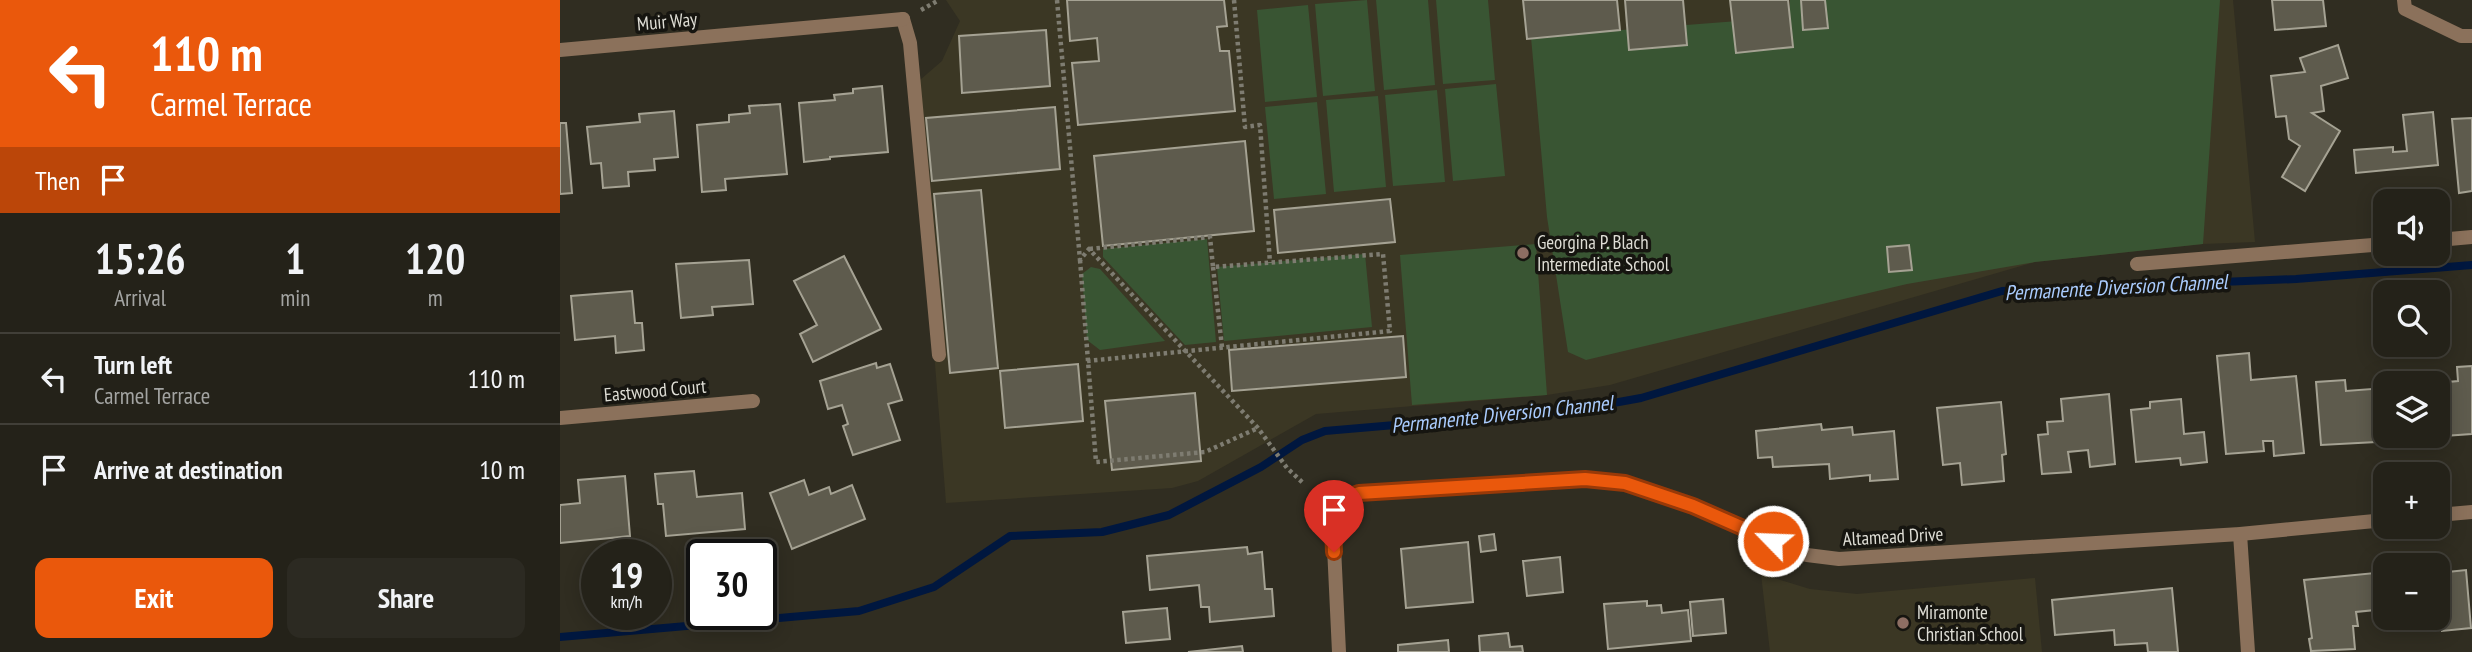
<!DOCTYPE html>
<html lang="en">
<head>
<meta charset="utf-8">
<style>
  body { margin:0; font-family:"PT Sans Narrow",sans-serif; background:#2c2a22; color:#f1f3f6; height:100vh; display:flex; flex-direction:column; font-size:26px; white-space:nowrap }
  * { box-sizing:border-box; margin:0 }
  p { font-size:23px; color:#a3a4a2 }
  .icon { flex:none; width:38px; height:38px; fill:none; stroke:currentColor; stroke-width:2; stroke-linecap:round; stroke-linejoin:round }
  .map { position:relative; flex:1; overflow:hidden }
  .details { display:flex; flex-direction:column; background:#242219; width:560px }
  .details>* { flex:none }
  .banner { background:#ea580c; color:#fff; overflow:hidden }
  .controls { position:absolute; left:1813px; top:189px; display:grid; gap:14px }
  .controls a { display:grid; place-items:center; width:77px; height:77px; border-radius:14px; background:#242219; box-shadow:0 4px 18px #0003,0 0 0 2px #413f38; font-size:35px }
  .speed { position:absolute; left:21px; top:539px; display:flex; gap:14px; font-size:35px; font-weight:700; text-align:center }
  .speed>* { display:grid; place-content:center; width:91px; height:91px; border-radius:50%; background:#242219; box-shadow:0 4px 18px #0003,0 0 0 2px #413f38; line-height:1 }
  .speed small { font-size:18px; font-weight:400 }
  .speed .limit { border:4px solid #111; border-radius:10px; background:#fff; color:#111 }
  .pin { position:absolute; display:grid; place-items:center; width:60px; height:60px; color:#fff; margin:-72px -30px; border-radius:50% 50% 50% 0; rotate:-45deg; box-shadow:0 0 7px #0007 }
  .pin .icon { rotate:45deg }
  .me { position:absolute; width:77px; margin:-38px; rotate:294deg; stroke-linejoin:round; filter:drop-shadow(0 0 5px #0008) }
  .turn { display:flex; align-items:center; gap:24px; height:147px; padding:0 35px; font-size:32px }
  .turn .icon { width:91px; height:91px; stroke-width:2.5 }
  .turn b { display:block; font-size:49px; line-height:60px }
  .then { display:flex; align-items:center; height:66px; padding:0 35px; background:#0003; gap:14px; font-size:26px }
  .eta { display:flex; justify-content:space-evenly; align-items:center; height:119px; text-align:center }
  .eta b { font-size:42px; font-weight:600; line-height:49px }
  .action { display:flex; gap:14px; margin-top:auto; padding:14px 35px }
  .action a { flex:1; height:80px; border-radius:14px; background:#ea580c; color:#fff; font-size:28px; font-weight:600; line-height:80px; text-align:center }
  .action a+a { background:#2c2a22; color:#f1f3f6 }
  ul { padding:0; list-style:none }
  li { display:flex; align-items:center; gap:21px; height:91px; padding:0 35px; border-top:2px solid #413f38 }
  li div { flex:1 }
  li b { display:block; font-size:26px }
  li em { font-style:normal }
  main { display:flex; flex:1; min-height:0 }
  .map>svg:first-child { display:block }
  .built { fill:#3b3724 }
  .green { fill:#395533 }
  .lines { fill:none; stroke-linecap:round; stroke-linejoin:round }
  .stream { stroke:#00173f; stroke-width:8 }
  .building { fill:#5e5b4d; stroke:#a5a293; stroke-width:2 }
  .path { stroke:#7e7c71; stroke-width:4.5; stroke-dasharray:3.5 3.5; stroke-linecap:butt }
  .lane { stroke:#8b715b; stroke-width:14 }
  .street { stroke:#8b715b; stroke-width:14 }
  .route-casing { stroke:#983908; stroke-width:18 }
  .route { stroke:#ea580c; stroke-width:12 }
  .education-dot { fill:#8d6e63; stroke:#161510; stroke-width:2.5 }
  .labels { text-anchor:middle; dominant-baseline:central; stroke-width:7; stroke-linejoin:round; paint-order:stroke }
  .street-label { font-size:19px; fill:#deddd5; stroke:#161510 }
  .poi-label { font-size:19px; fill:#deddd5; stroke:#161510; text-anchor:start }
  .water-label { font-size:21px; font-style:italic; fill:#aaccfe; stroke:#161510 }
</style>
</head>
<body>
<main>
<section class="details">
<div class="banner">
<div class="turn"><svg class="icon" aria-label="left" viewBox="0 0 24 24"><path d="M17 20v-9H6M10 6l-5 5 5 5"/></svg><div><b>110 m</b>Carmel Terrace</div></div>
<div class="then">Then<svg class="icon" aria-label="arrive" viewBox="0 0 24 24"><path d="M6 21V4h12l-3 4 3 4H6"/></svg></div>
</div>
<div class="eta">
<div><b>15:26</b><p>Arrival</p></div>
<div><b>1</b><p>min</p></div>
<div><b>120</b><p>m</p></div>
</div>
<ul>
<li><svg class="icon" aria-label="left" viewBox="0 0 24 24"><path d="M17 20v-9H6M10 6l-5 5 5 5"/></svg><div><b>Turn left</b><p>Carmel Terrace</p></div><em>110 m</em></li>
<li><svg class="icon" aria-label="arrive" viewBox="0 0 24 24"><path d="M6 21V4h12l-3 4 3 4H6"/></svg><div><b>Arrive at destination</b></div><em>10 m</em></li>
</ul>
<div class="action"><a>Exit</a><a>Share</a></div>
</section>
<div class="map">
<svg width="1912" height="652" viewBox="0 0 1912 652">
  <rect width="100%" height="100%" fill="#302d21"/>
  <g class="built">
    <polygon points="386,0 1673,0 1695,242 1643,244 1475,262 1050,385 987,395 756,414 638,481 612,488 386,503 353,86 382,61 400,21"/>
    <polygon points="1201,574 1250,589 1297,594 1475,578 1482,652 1210,652"/>
  </g>
  <g class="green">
    <polygon points="807,0 815,91 763,96 755,4"/>
    <polygon points="816,0 868,0 875,85 824,90"/>
    <polygon points="876,0 928,0 935,80 883,84"/>
    <polygon points="1230,0 1660,0 1643,244 1475,262 1347,284 1026,360 1008,352 987,217 971,37 1230,17"/>
    <polygon points="748,5 757,97 705,102 697,10"/>
    <polygon points="936,84 945,176 893,181 885,89"/>
    <polygon points="877,90 885,182 833,186 825,95"/>
    <polygon points="818,96 826,187 774,192 766,100"/>
    <polygon points="757,102 766,194 714,199 705,107"/>
    <polygon points="647,239 656,342 625,345 543,257 543,249"/>
    <polygon points="976,244 987,395 852,405 840,255"/>
    <polygon points="805,254 812,327 664,341 657,267"/>
    <polygon points="531,267 540,269 605,341 540,350 527,340 522,274"/>
  </g>
  <g class="lines">
    <polyline class="stream" points="0,637 299,611 374,587 450,536 542,532 609,515 701,467 742,440 765,431 1020,409 1081,398 1442,291 1736,279 1912,265"/>
  </g>
  <g class="building">
    <polygon points="507,0 664,0 667,26 657,27 660,51 669,51 675,111 518,125 512,63 539,61 537,38 510,41"/>
    <polygon points="963,0 1057,0 1060,30 967,39"/>
    <polygon points="1065,0 1123,0 1127,45 1069,50"/>
    <polygon points="1170,0 1228,0 1233,47 1176,53"/>
    <polygon points="1241,0 1265,0 1268,28 1243,30"/>
    <polygon points="1712,0 1763,0 1766,26 1715,30"/>
    <polygon points="486,30 490,86 402,93 399,36"/>
    <polygon points="1778,45 1788,78 1761,86 1764,111 1752,113 1780,131 1745,191 1722,177 1740,146 1729,139 1726,116 1716,117 1711,76 1745,72 1740,58"/>
    <polygon points="322,86 328,152 270,157 270,159 244,162 239,103 275,100 274,95 293,93 293,89"/>
    <polygon points="220,104 227,174 165,179 166,190 142,192 137,125 169,122 169,115 190,113 189,106"/>
    <polygon points="495,107 500,169 372,181 366,118"/>
    <polygon points="114,111 118,157 94,159 95,170 68,172 69,186 43,188 41,163 31,164 27,127 80,122 79,114"/>
    <polygon points="1873,112 1878,165 1796,173 1794,150 1833,147 1833,152 1847,151 1843,115"/>
    <polygon points="1912,118 1912,191 1899,193 1892,119"/>
    <polygon points="0,123 6,123 12,193 0,194"/>
    <polygon points="685,141 694,231 543,246 534,156"/>
    <polygon points="421,190 438,368 390,373 374,194"/>
    <polygon points="830,199 835,242 718,253 714,210"/>
    <polygon points="1349,245 1352,270 1329,272 1327,247"/>
    <polygon points="284,256 321,329 253,362 240,334 257,325 234,281"/>
    <polygon points="189,260 193,304 152,307 153,315 121,318 116,264"/>
    <polygon points="72,291 75,323 82,323 84,350 56,353 55,336 15,340 11,296"/>
    <polygon points="843,336 846,377 672,391 669,350"/>
    <polygon points="1689,353 1691,380 1736,376 1744,453 1714,456 1713,441 1703,441 1704,451 1666,454 1657,356"/>
    <polygon points="316,363 317,368 330,364 342,400 328,404 340,440 293,455 283,426 288,424 282,405 268,409 260,381"/>
    <polygon points="518,364 523,421 445,428 440,371"/>
    <polygon points="1912,366 1912,434 1884,436 1884,442 1855,445 1855,436 1878,436 1877,383 1898,381 1897,367"/>
    <polygon points="1785,380 1786,391 1825,388 1825,436 1834,436 1835,441 1761,445 1756,382"/>
    <polygon points="635,393 641,461 552,470 545,401"/>
    <polygon points="1549,394 1555,464 1530,467 1528,450 1508,452 1511,472 1482,474 1478,435 1488,434 1487,422 1503,421 1501,399"/>
    <polygon points="1621,399 1624,434 1644,432 1647,462 1621,465 1620,458 1576,462 1571,410 1590,408 1590,402"/>
    <polygon points="1441,402 1446,454 1442,455 1444,481 1402,485 1400,463 1383,465 1377,408"/>
    <polygon points="1261,424 1262,430 1292,427 1293,435 1334,431 1338,479 1310,481 1310,475 1270,479 1269,464 1213,467 1212,457 1198,458 1196,431"/>
    <polygon points="134,471 137,497 182,493 185,529 106,536 103,504 98,504 95,474"/>
    <polygon points="65,476 70,536 0,543 0,505 20,503 18,480"/>
    <polygon points="244,480 249,495 269,487 271,494 292,485 305,519 232,549 210,493"/>
    <polygon points="934,534 936,550 921,552 919,536"/>
    <polygon points="908,542 913,602 846,608 841,549"/>
    <polygon points="687,547 688,554 702,552 705,589 712,589 714,616 650,622 649,607 641,607 639,585 590,590 587,556"/>
    <polygon points="1000,557 1003,592 967,596 963,561"/>
    <polygon points="1906,570 1911,628 1882,631 1878,573"/>
    <polygon points="1825,572 1825,609 1796,612 1798,626 1793,626 1795,649 1751,651 1749,639 1752,638 1744,580"/>
    <polygon points="1612,588 1618,652 1588,652 1587,643 1555,645 1554,630 1495,635 1492,600"/>
    <polygon points="1163,599 1166,633 1133,636 1130,602"/>
    <polygon points="1087,601 1087,606 1101,605 1102,613 1128,610 1131,641 1048,649 1044,604"/>
    <polygon points="607,608 610,639 566,643 563,612"/>
    <polygon points="948,633 950,647 962,646 963,652 920,652 919,636"/>
    <polygon points="888,640 889,652 838,652 838,645"/>
    <polygon points="682,646 683,652 628,652"/>
  </g>
  <g class="lines">
    <g class="path">
      <polyline points="497,0 520,260 529,249 698,428 727,468 743,483"/>
      <polyline points="674,0 685,127 700,125 710,263"/>
      <polyline points="361,10 379,0"/>
      <polyline points="520,260 536,462 645,452 698,428"/>
      <polyline points="653,267 662,347"/>
      <polyline points="527,361 830,331 823,254 653,267 650,237 529,249"/>
    </g>
    <g class="lane">
      <polyline points="343,19 350,43 379,355"/>
      <polyline points="1878,240 1912,237"/>
      <polyline points="1577,264 1825,244"/>
    </g>
    <g class="street">
      <polyline points="1844,0 1845,9 1901,36 1912,36"/>
      <polyline points="0,50 343,19"/>
      <polyline points="0,418 193,401"/>
      <polyline points="1878,515 1912,512"/>
      <polyline points="1680,534 1688,652"/>
      <polyline points="779,652 773,526 775,502 799,493 1025,479 1065,483 1133,506 1247,555 1279,559 1680,534 1825,520"/>
    </g>
  </g>
  <g class="lines">
    <defs>
      <polyline id="route" points="774,552 773,526 775,502 799,493 1025,479 1065,483 1133,506 1213,541"/>
    </defs>
    <use href="#route" class="route-casing"/>
    <use href="#route" class="route"/>
  </g>
  <g class="education-dot">
    <circle cx="963" cy="253" r="7"/>
    <circle cx="1343" cy="623" r="7"/>
  </g>
  <g class="labels">
    <g class="street-label">
      <text transform="translate(107 21) rotate(-5)">Muir Way</text>
      <text transform="translate(95 390) rotate(-5)">Eastwood Court</text>
      <text transform="translate(1333 536) rotate(-3)">Altamead Drive</text>
    </g>
    <g class="poi-label">
      <text x="977" y="242">Georgina P. Blach<tspan x="977" dy="22">Intermediate School</tspan></text>
      <text x="1357" y="612">Miramonte<tspan x="1357" dy="22">Christian School</tspan></text>
    </g>
    <g class="water-label">
      <text transform="translate(1556 287) rotate(-3)">Permanente Diversion Channel</text>
      <text transform="translate(942 414) rotate(-6)">Permanente Diversion Channel</text>
    </g>
  </g>
</svg>
<div class="controls">
<a><svg class="icon" aria-label="sound" viewBox="0 0 24 24"><path d="M4 9h4l5-4v14l-5-4H4zM17 9q2 3 0 6"/></svg></a>
<a><svg class="icon" aria-label="search" viewBox="0 0 24 24"><circle cx="10" cy="10" r="6"/><path d="M15 15l6 6"/></svg></a>
<a><svg class="icon" aria-label="layers" viewBox="0 0 24 24"><path d="M12 4l9 5-9 5-9-5zM3 14l9 5 9-5"/></svg></a>
<a>+</a>
<a>−</a>
</div>
<div class="speed"><div>19<small>km/h</small></div><div class="limit">30</div></div>
<div class="pin" style="left:774px;top:552px;background:#d93025"><svg class="icon" aria-label="arrive" viewBox="0 0 24 24"><path d="M6 21V4h12l-3 4 3 4H6"/></svg></div>
<svg class="me" style="left:1213px;top:541px" viewBox="-20 -20 40 40"><circle r="17" fill="#ea580c" stroke="#fff" stroke-width="3"/><path d="M0-11L8 9 0 5-8 9z" fill="#fff"/></svg>
</div>
</main>
</body>
</html>
